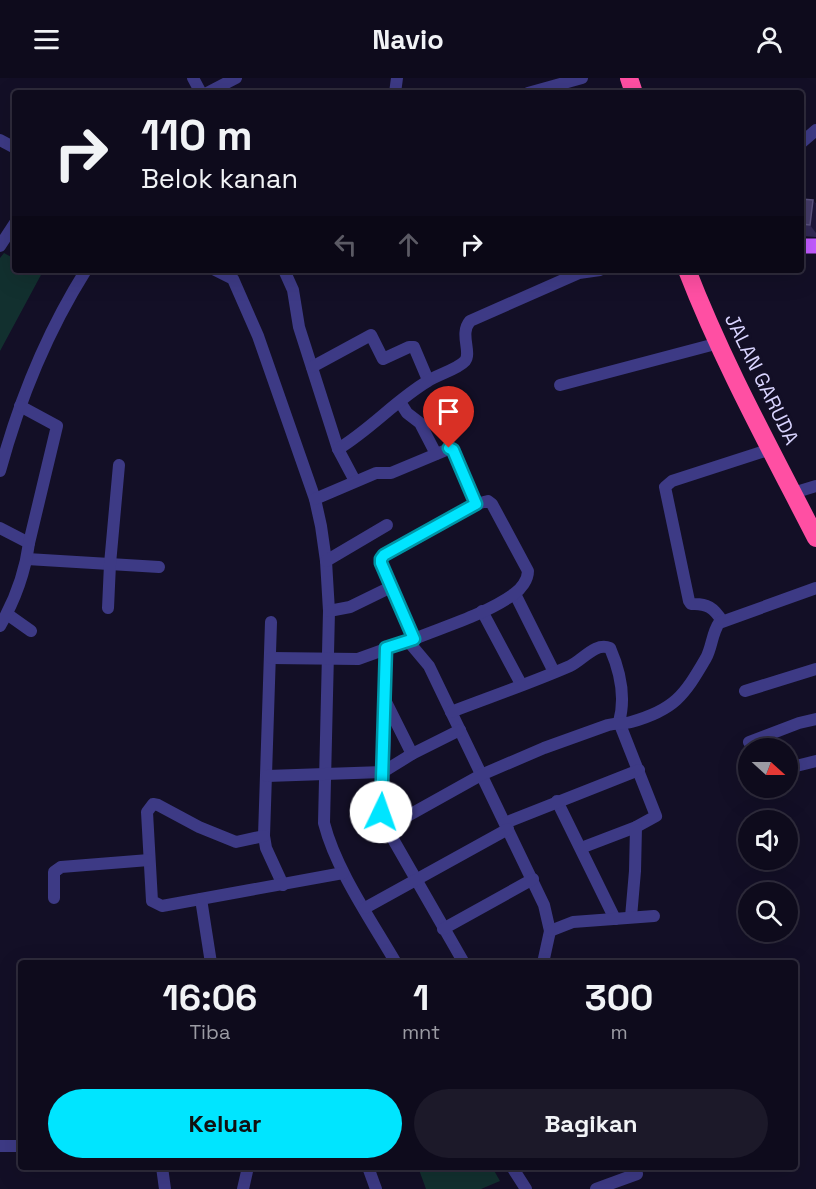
<!DOCTYPE html>
<html lang="id">
<head>
<meta charset="utf-8">
<style>
  body { margin:0; font-family:"Space Grotesk",sans-serif; background:#1c1929; color:#f1f3f6; height:100vh; display:flex; flex-direction:column; font-size:22px; white-space:nowrap }
  * { box-sizing:border-box; margin:0 }
  p { font-size:20px; color:#9b9ba3 }
  .icon { flex:none; width:33px; height:33px; fill:none; stroke:currentColor; stroke-width:2; stroke-linecap:round; stroke-linejoin:round }
  .map { position:relative; flex:1; overflow:hidden }
  .panel { position:absolute; left:18px; top:882px; width:780px; height:210px; display:flex; flex-direction:column; background:#0e0b1c; border-radius:6px; box-shadow:0 6px 24px #0002,0 0 0 2px #2e2b3b }
  .panel>* { flex:none }
  .guide { position:absolute; left:12px; top:12px; width:792px; height:183px; border-radius:6px; box-shadow:0 6px 24px #0002,0 0 0 2px #2e2b3b; background:#0e0b1c; color:#f1f3f6; overflow:hidden }
  .needle { width:39px; rotate:111deg }
  .buttons { position:absolute; left:738px; top:660px; display:grid; gap:12px }
  .buttons a { display:grid; place-items:center; width:60px; height:60px; border-radius:50%; background:#0e0b1c; box-shadow:0 6px 24px #0002,0 0 0 2px #2e2b3b; font-size:30px }
  .pin { position:absolute; display:grid; place-items:center; width:51px; height:51px; color:#fff; margin:-62px -26px; border-radius:50% 50% 50% 0; rotate:-45deg; box-shadow:0 0 6px #0007 }
  .pin .icon { rotate:45deg }
  .me { position:absolute; width:66px; margin:-33px; rotate:3deg; stroke-linejoin:round; filter:drop-shadow(0 0 4px #0008) }
  .turn { display:flex; align-items:center; gap:21px; height:126px; padding:0 30px; font-size:27px }
  .turn .icon { width:78px; height:78px; stroke-width:2.5 }
  .turn b { display:block; font-size:42px; line-height:51px }
  .lanes { display:flex; align-items:center; height:57px; padding:0 30px; background:#0003; justify-content:center; gap:30px; direction:ltr }
  .lanes .off { opacity:.35 }
  .eta { display:flex; justify-content:space-evenly; align-items:center; height:102px; text-align:center }
  .eta b { font-size:36px; font-weight:600; line-height:42px }
  .action { display:flex; gap:12px; margin-top:auto; padding:12px 30px }
  .action a { flex:1; height:69px; border-radius:36px; background:#00e5ff; color:#111; font-size:24px; font-weight:600; line-height:69px; text-align:center }
  .action a+a { background:#1c1929; color:#f1f3f6 }
  header { display:flex; justify-content:space-between; align-items:center; height:78px; padding:0 30px; background:#0e0b1c; font-size:27px; font-weight:600 }
  .map>svg:first-child { display:block }
  .green { fill:#12302f }
  .lines { fill:none; stroke-linecap:round; stroke-linejoin:round }
  .minor { stroke:#3d3a85; stroke-width:12 }
  .major { stroke:#c25bff; stroke-width:15 }
  .highway { stroke:#ff4fa3; stroke-width:18 }
  .wall { fill:#312854 }
  .shaded-wall { fill:#1d163a }
  .building { fill:#433a66; stroke:#5a527e; stroke-width:1.5 }
  .route-casing { stroke:#0095a6; stroke-width:15 }
  .route { stroke:#00e5ff; stroke-width:10 }
  .labels { text-anchor:middle; dominant-baseline:central; stroke-width:6; stroke-linejoin:round; paint-order:stroke }
  .street-label { font-size:20px; fill:#d9d4ff; stroke:#130f26 }
</style>
</head>
<body>
<header><svg class="icon" aria-label="menu" viewBox="0 0 24 24"><path d="M4 6h16M4 12h16M4 18h16"/></svg>Navio<svg class="icon" aria-label="person" viewBox="0 0 24 24"><circle cx="12" cy="8" r="4"/><path d="M4 21q1-7 8-7t8 7"/></svg></header>
<div class="map">
<svg width="816" height="1111" viewBox="0 0 816 1111">
  <rect width="100%" height="100%" fill="#130f26"/>
  <g class="green">
    <polygon points="4,175 15,181 15,192 37,192 42,195 0,273 0,180"/>
    <polygon points="418,1089 492,1089 500,1103 481,1111 426,1111"/>
  </g>
  <g class="lines">
    <g class="minor">
      <polyline points="193,0 201,15"/>
      <polyline points="207,15 236,0"/>
      <polyline points="395,15 397,0"/>
      <polyline points="528,15 582,0"/>
      <polyline points="0,62 15,70"/>
      <polyline points="801,65 816,52"/>
      <polyline points="0,168 15,145"/>
      <path d="M215,192L233,201L258,258L315,421L321,448L326,483L329,533L324,745C336,792 371,842 396,885"/>
      <polyline points="284,192 293,212 299,249 338,371 355,403"/>
      <polyline points="312,289 371,257 383,281 409,269 414,269 428,302"/>
      <polyline points="560,307 719,265"/>
      <polyline points="400,324 407,335 420,345 436,376"/>
      <path d="M338,371C371,351 396,322 428,303C437,297 458,291 465,283C472,274 459,256 470,243L579,195L600,192"/>
      <path d="M0,393C19,323 47,254 86,192"/>
      <polyline points="793,415 816,408"/>
      <polyline points="315,421 376,395 391,395 451,370 476,426"/>
      <polyline points="0,450 29,465"/>
      <polyline points="27,481 159,489"/>
      <polyline points="326,483 387,447"/>
      <polyline points="515,516 554,594"/>
      <polyline points="108,530 110,486 119,387"/>
      <polyline points="329,533 350,529 391,509"/>
      <polyline points="482,533 521,606"/>
      <polyline points="7,536 31,553"/>
      <path d="M722,543C714,530 707,525 691,526L689,523L665,409L672,403L771,371"/>
      <polyline points="271,544 264,758 266,770 283,807"/>
      <path d="M0,548C15,522 25,495 29,465L57,348L20,328"/>
      <path d="M408,563L414,561C446,548 486,536 514,516C521,511 528,502 528,493L492,426L488,423L476,426L384,477L381,481V485L414,561"/>
      <polyline points="386,570 386,624 412,676"/>
      <polyline points="271,580 358,581 408,563 429,588 544,827 550,853 543,885"/>
      <polyline points="745,613 816,591"/>
      <polyline points="386,624 382,742 464,885"/>
      <path d="M451,634C490,619 531,605 570,588C583,582 595,564 610,570C620,593 626,619 619,644L656,738L636,749L581,770"/>
      <polyline points="749,664 799,645 816,641"/>
      <polyline points="788,690 816,683"/>
      <polyline points="267,698 383,694 412,676 460,652"/>
      <polyline points="557,723 615,841"/>
      <polyline points="505,745 639,692"/>
      <path d="M386,750L481,697L544,670L608,647C616,645 624,646 631,644C674,632 684,618 706,580C712,569 712,555 719,545L816,510"/>
      <polyline points="264,758 236,764 199,749 158,727 153,726 147,734 152,823 162,828 343,795"/>
      <polyline points="54,820 54,794 61,789 149,782"/>
      <polyline points="201,821 211,885"/>
      <polyline points="365,830 508,751"/>
      <polyline points="631,839 635,793 636,749"/>
      <polyline points="443,851 533,801"/>
      <polyline points="550,853 573,844 654,838"/>
      <polyline points="0,1068 21,1068"/>
      <polyline points="162,1089 165,1111"/>
      <polyline points="368,1089 376,1111"/>
      <polyline points="512,1089 526,1111"/>
      <polyline points="243,1111 248,1089"/>
      <polyline points="596,1111 637,1096"/>
    </g>
    <polyline class="major" points="801,168 816,168"/>
    <g class="highway">
      <polyline points="629,0 634,15"/>
      <path d="M687,192C723,285 771,372 816,460"/>
    </g>
  </g>
  <polygon class="wall" points="801,121 813,122 816,126 816,159 801,158"/>
  <polygon class="shaded-wall" points="813,122 816,126 816,155 810,147"/>
  <polygon class="building" points="801,121 813,122 810,147 801,146"/>
  <g class="lines">
    <defs>
      <polyline id="route" points="381,734 386,570 414,561 381,485 381,481 384,477 476,426 453,372 449,370"/>
    </defs>
    <use href="#route" class="route-casing"/>
    <use href="#route" class="route"/>
  </g>
  <g class="labels">
    <g class="street-label">
      <text transform="translate(762 301) rotate(64)">JALAN GARUDA</text>
    </g>
  </g>
</svg>
<div class="buttons">
<a><svg class="needle" viewBox="-14 -14 28 28"><path d="M0-13l5 13h-10z" fill="#e53935"/><path d="M0 13l5-13h-10z" fill="#9b9ba3"/></svg></a>
<a><svg class="icon" aria-label="sound" viewBox="0 0 24 24"><path d="M4 9h4l5-4v14l-5-4H4zM17 9q2 3 0 6"/></svg></a>
<a><svg class="icon" aria-label="search" viewBox="0 0 24 24"><circle cx="10" cy="10" r="6"/><path d="M15 15l6 6"/></svg></a>
</div>
<div class="pin" style="left:449px;top:370px;background:#d93025"><svg class="icon" aria-label="arrive" viewBox="0 0 24 24"><path d="M6 21V4h12l-3 4 3 4H6"/></svg></div>
<svg class="me" style="left:381px;top:734px" viewBox="-20 -20 40 40"><circle r="19" fill="#fff"/><path d="M0-13L10 11 0 6-10 11z" fill="#00e5ff"/></svg>
<div class="guide">
<div class="turn"><svg class="icon" aria-label="right" viewBox="0 0 24 24"><path d="M7 20v-9h11M14 6l5 5-5 5"/></svg><div><b>110 m</b>Belok kanan</div></div>
<div class="lanes"><svg class="icon off" aria-label="left" viewBox="0 0 24 24"><path d="M17 20v-9H6M10 6l-5 5 5 5"/></svg><svg class="icon off" aria-label="ahead" viewBox="0 0 24 24"><path d="M12 20V5M6 11l6-6 6 6"/></svg><svg class="icon" aria-label="right" viewBox="0 0 24 24"><path d="M7 20v-9h11M14 6l5 5-5 5"/></svg></div>
</div>
<section class="panel">
<div class="eta">
<div><b>16:06</b><p>Tiba</p></div>
<div><b>1</b><p>mnt</p></div>
<div><b>300</b><p>m</p></div>
</div>
<div class="action"><a>Keluar</a><a>Bagikan</a></div>
</section>
</div>
</body>
</html>
